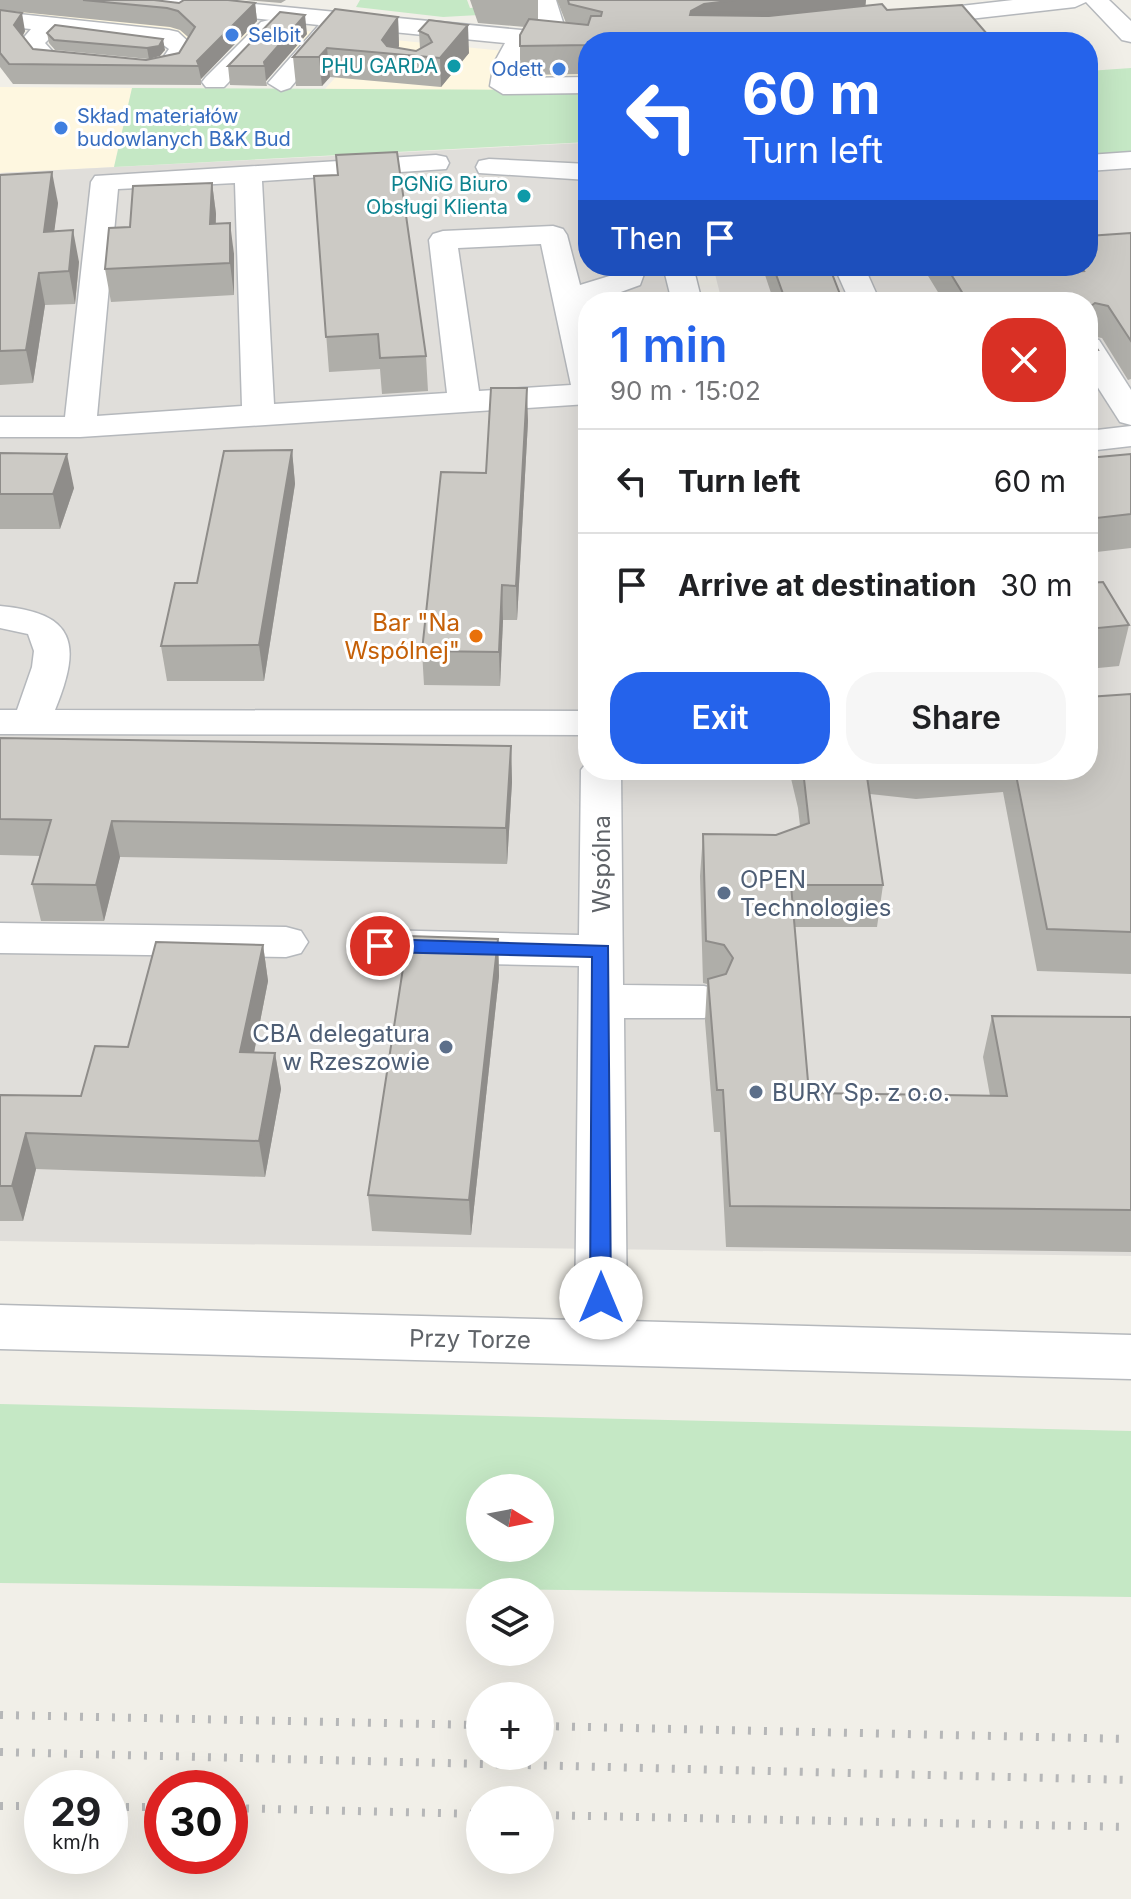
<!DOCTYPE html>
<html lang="en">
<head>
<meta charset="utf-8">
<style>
  body { margin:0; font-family:Inter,sans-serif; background:#f6f6f6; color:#202124; height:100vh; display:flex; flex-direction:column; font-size:30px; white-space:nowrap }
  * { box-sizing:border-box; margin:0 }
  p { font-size:26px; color:#757577 }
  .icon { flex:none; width:44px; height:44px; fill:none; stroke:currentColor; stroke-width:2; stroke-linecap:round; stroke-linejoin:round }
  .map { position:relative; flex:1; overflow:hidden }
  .sheet { position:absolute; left:578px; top:292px; width:520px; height:488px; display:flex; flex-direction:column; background:#fff; border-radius:32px; box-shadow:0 8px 32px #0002 }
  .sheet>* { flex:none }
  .top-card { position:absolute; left:578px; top:32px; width:520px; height:244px; border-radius:32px; box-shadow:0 8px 32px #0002; background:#2563eb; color:#fff; overflow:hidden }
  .needle { width:52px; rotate:100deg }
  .controls { position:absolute; left:466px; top:1474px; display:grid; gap:16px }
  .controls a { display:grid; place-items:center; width:88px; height:88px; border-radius:50%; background:#fff; box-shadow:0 8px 32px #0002; font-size:40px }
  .speed { position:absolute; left:24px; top:1770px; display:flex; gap:16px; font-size:40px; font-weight:700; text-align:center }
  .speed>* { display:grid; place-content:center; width:104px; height:104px; border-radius:50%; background:#fff; box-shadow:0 8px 32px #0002; line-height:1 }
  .speed small { font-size:20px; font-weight:400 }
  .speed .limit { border:12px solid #d22; background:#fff; color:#111 }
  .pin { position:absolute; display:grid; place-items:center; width:68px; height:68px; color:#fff; margin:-34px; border:4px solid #fff; border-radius:50%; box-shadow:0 2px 8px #0007 }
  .me { position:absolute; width:88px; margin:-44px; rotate:0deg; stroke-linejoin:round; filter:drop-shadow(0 0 6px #0008) }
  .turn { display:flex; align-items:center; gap:28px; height:168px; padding:0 32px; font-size:36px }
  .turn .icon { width:104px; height:104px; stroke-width:2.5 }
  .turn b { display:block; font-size:56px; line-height:68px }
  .then { display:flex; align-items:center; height:76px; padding:0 32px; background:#0003; gap:16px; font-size:30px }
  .round { display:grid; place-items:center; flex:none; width:84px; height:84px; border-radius:32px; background:#f6f6f6 }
  .overview { display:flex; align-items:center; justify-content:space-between; height:136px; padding:0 32px }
  h1 { font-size:48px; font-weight:600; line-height:60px; color:#2563eb }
  .action { display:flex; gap:16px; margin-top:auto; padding:16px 32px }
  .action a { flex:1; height:92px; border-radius:32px; background:#2563eb; color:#fff; font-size:32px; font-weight:600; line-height:92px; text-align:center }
  .action a+a { background:#f6f6f6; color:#202124 }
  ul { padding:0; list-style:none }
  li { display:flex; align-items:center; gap:24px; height:104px; padding:0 32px; border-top:2px solid #e0e0e0 }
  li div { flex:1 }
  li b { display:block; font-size:30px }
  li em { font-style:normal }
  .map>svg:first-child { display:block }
  .commercial { fill:#fef7e0 }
  .industrial { fill:#e0deda }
  .green { fill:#c5e8c5; fill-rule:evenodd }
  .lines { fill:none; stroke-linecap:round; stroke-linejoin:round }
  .minor-casing { stroke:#b5b8bc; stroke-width:3 }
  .minor { fill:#fff; fill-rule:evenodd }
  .rail { stroke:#b6b7b8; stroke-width:8; stroke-dasharray:3 13; stroke-linecap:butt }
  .wall { fill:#afaea9 }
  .shaded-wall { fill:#8f8d8a }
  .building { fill:#cccac5; stroke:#8f8d8a; stroke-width:2 }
  .route { fill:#2563eb; stroke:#184099; stroke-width:2 }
  .shop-dot { fill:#3f7fe0; stroke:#fff; stroke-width:3 }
  .culture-dot { fill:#0f9aa8; stroke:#fff; stroke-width:3 }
  .food-dot { fill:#e8710a; stroke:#fff; stroke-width:3 }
  .service-dot { fill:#5c6f8a; stroke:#fff; stroke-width:3 }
  .labels { text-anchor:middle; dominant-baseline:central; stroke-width:6; stroke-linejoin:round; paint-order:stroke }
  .far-shop-label { font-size:20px; fill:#366cbe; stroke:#fff; text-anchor:start }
  .far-culture-label { font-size:20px; fill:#0d838f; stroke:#fff; text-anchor:end }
  .food-label { font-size:24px; fill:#c56008; stroke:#fff; text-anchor:end }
  .street-label { font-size:24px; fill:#5f6368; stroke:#fff }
  .service-label { font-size:24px; fill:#4e5e75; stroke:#fff; text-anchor:start }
</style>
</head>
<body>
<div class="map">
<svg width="1131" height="1899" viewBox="0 0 1131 1899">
  <rect width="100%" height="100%" fill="#f1efe8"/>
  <g class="commercial">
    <polygon points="0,0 504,51 588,56 588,90 324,90 354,57 0,17"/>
    <polygon points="0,87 132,88 114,167 0,173"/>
  </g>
  <polygon class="industrial" points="581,143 588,152 588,266 664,266 673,302 588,302 588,770 1088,770 1088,302 722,302 713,266 1088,266 1088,167 1131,165 1131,1256 0,1241 0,173"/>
  <g class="green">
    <polygon points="360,0 467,0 470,8 516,5 527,0 531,12 443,17 356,7"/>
    <polygon points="1131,68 1131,155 1088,159 1088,71"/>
    <polygon points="132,88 588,90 588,142 114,167"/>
    <path d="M0,1404L1131,1431V1597L0,1583ZM540,1488V1548H480V1488Z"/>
  </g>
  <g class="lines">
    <defs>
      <g id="minor">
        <polygon points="131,0 214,0 542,32 532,0 556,0 567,35 599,42 588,42 588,51 528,45 518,63 517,78 588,77 588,93 503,94 490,86 494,63 505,43 342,27 290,88 281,91 268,83 319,25 143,7"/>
        <polygon points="1013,0 1109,0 1131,21 1131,42 1122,40 1086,2 1075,7 908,26 896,19 908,12"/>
        <path d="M0,12L169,30L178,32L195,48L179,70L149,76L46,67L37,65L20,42L31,29L0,26ZM56,32L162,44L169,49L162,59L149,62L54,53L45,43Z"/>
        <polygon points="269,20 277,22 281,27 277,32 224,87 206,87 202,82 206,77 261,22"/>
        <polygon points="1131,152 1131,168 1088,171 1088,155"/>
        <path d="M436,155L446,157L449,163L446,169L262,181L274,404L447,393L429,240L433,234L443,231L553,226L563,229L567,235L580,285L616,274L617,266H647L640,285L585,305L588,404L80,437H0V417H65L91,182L95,176ZM235,183L242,406L97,416L118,189ZM541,244L571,385L479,391L458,248Z"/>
        <polygon points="489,159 588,164 588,180 479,173 476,167 479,161"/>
        <polygon points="663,266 693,266 702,302 672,302"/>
        <polygon points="834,266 864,266 880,302 850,302"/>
        <polygon points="1088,338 1099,340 1131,390 1131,425 1120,422 1088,372"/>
        <polygon points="1131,426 1131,446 1088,451 1088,431"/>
        <path d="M0,606C76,613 82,644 55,710L588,711V735L0,734V710H17L32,667L34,651L28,634L0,628Z"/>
        <polygon points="588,761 588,770 621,770 623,985 704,986 720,990 727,1002 720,1014 704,1018 624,1018 627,1321 1131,1335 1131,1379 0,1349 0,1305 575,1320 579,966 380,962 364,957 358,946 364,935 380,930 579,935 581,770"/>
        <polygon points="0,923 286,927 301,931 308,942 301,953 286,957 0,953"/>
      </g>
    </defs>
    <use href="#minor" class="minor-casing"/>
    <use href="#minor" class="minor"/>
    <g class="rail">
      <polyline points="0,1715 480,1725"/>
      <polyline points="540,1726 1131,1739"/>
      <polyline points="0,1752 1131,1780"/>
      <polyline points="0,1806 42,1806"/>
      <polyline points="110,1807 162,1807"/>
      <polyline points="230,1808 480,1814"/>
      <polyline points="540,1815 1131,1827"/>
    </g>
  </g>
  <g class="wall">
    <polygon points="0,0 154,0 179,3 255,3 257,21 201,79 201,85 13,84 0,67 0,10 25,31 23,36 33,49 146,60 179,53 188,37 180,30 170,27 0,10"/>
    <polygon points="245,0 286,0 281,3"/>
    <polygon points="470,0 538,0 538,20 566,23 557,0 866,0 588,42 588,74 520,75 520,46 525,27 478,23"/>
    <polygon points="398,17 399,46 398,48 416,51 420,49 419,31 429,20 469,53 441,87 330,77 322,86 296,86 293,57"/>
    <polygon points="47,33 165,50 149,59 55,50 49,43"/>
    <polygon points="307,34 266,81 267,86 230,85 228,66"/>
    <polygon points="0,175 58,203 54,231 79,262 75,304 45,305 33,383 0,385"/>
    <polygon points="314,176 426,356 428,391 382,394 380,369 329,372"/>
    <polygon points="212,183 216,214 215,224 234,254 234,295 111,302 105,269 130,227"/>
    <polygon points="1131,233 1131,379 1128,380 1102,338 1091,336 1091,340 1098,350 1091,383 1088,383 1088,302 944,302 922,266 1046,266 1051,273 1060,273 1058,269 1058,266 1088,266"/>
    <polygon points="762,266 829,266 843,302 774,302"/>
    <polygon points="528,421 517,620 503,620 500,686 424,685 422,651 486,473"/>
    <polygon points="292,450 295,484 264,681 167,681 161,646 197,583"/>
    <polygon points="0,453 74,488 60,529 0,529"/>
    <polygon points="1131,454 1131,548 1088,553 1088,458"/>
    <polygon points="1088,583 1129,625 1119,666 1088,669"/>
    <polygon points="1131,694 1131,974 1037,971 1003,792 916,799 870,794 883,885 877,927 795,927 809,1093 990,1096 983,1057 992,1016 1131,1017 1131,1252 726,1247 720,1132 714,1132 705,1021 707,984 703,983 700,876 703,834 776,835 800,826 798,808 789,770 1088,770"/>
    <polygon points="0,738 511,746 512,782 507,864 120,857 104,921 41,921 32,884 40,856 0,855"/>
    <polygon points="498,939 499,976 471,1235 372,1231 368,1195"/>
    <polygon points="263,945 268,981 254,1053 275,1053 281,1089 265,1177 36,1169 23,1221 0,1221 0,1095 81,1096 128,1047"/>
  </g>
  <g class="shaded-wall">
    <polygon points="736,0 866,0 865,14 689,39 691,11 704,4"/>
    <polygon points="255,3 257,21 201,79 197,61"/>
    <polygon points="22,13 25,31 18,44 14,25"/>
    <polygon points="305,15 307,34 266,81 264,62"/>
    <polygon points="398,17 399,46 394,54 382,40"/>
    <polygon points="468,25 469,53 441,87 440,58"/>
    <polygon points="163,39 165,50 160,56 149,59 147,48"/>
    <polygon points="327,48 330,77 322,86 319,57"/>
    <polygon points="52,172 58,203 50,264 44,232"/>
    <polygon points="212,183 216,214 215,256 210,224"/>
    <polygon points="230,223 234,254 234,295 230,263"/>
    <polygon points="73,230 79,262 75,304 69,271"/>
    <polygon points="39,273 45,305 33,383 26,350"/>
    <polygon points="527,388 528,421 517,620 516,586"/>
    <polygon points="292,450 295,484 264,681 259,645"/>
    <polygon points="67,454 74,488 60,529 53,494"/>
    <polygon points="502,585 503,620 500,686 499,652"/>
    <polygon points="511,746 512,782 507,864 506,828"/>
    <polygon points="112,821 120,857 104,921 96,885"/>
    <polygon points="498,939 499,976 471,1235 469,1200"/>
    <polygon points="263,945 268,981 247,1088 240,1052"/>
    <polygon points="275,1053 281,1089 265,1177 259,1141"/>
    <polygon points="26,1133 36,1169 23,1221 12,1186"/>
  </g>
  <g class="building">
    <polygon points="83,0 154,0 179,3 184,0 228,0 255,3 197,61 199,66 9,64 0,53 0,10 22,13 14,25 33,49 146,60 179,53 195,27 178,11 167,8"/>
    <polygon points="568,0 736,0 704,4 691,11 690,15 769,16 882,4 887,10 962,5 994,42 588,42 588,45 520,46 520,35 529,19 588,25 591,16 601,16 602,12 569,4"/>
    <polygon points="335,9 398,17 382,40 387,46 416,51 432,42 428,35 419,31 429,20 468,25 440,58 327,48 319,57 293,57"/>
    <polygon points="280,12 305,15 264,62 265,66 228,66"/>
    <polygon points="55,25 163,39 159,46 147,48 54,40 47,33"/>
    <polygon points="397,152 426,356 380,358 378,334 326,337 314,176 338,175 336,155"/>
    <polygon points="52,172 44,232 73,230 69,271 39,273 26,350 0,351 0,175"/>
    <polygon points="212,183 210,224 230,223 230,263 105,269 109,228 130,227 133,186"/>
    <polygon points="1131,233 1131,341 1108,306 1095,303 1091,306 1091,340 1098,350 1088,351 1088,302 968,302 946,266 1046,266 1051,273 1084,271 1081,266 1088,266 1088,236"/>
    <polygon points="773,266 829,266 843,302 786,302"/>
    <polygon points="491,388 527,388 516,586 502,585 499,652 422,651 441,472 486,473"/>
    <polygon points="292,450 259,645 161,646 175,583 197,583 224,451"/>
    <polygon points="0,453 67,454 53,494 0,494"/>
    <polygon points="1131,454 1131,514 1088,519 1088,458"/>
    <polygon points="1103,582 1129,625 1088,629 1088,583"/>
    <polygon points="1131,694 1131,932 1047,929 1015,770 1088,770 1088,697"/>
    <polygon points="0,738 511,746 506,828 112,821 96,885 32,884 51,820 0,819"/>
    <polygon points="803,770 866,770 883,885 791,885 809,1093 1007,1096 992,1016 1131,1017 1131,1210 730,1206 723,1090 717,1090 708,979 726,974 733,958 724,945 706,941 703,834 776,835 809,823"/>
    <polygon points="408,936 498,939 469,1200 368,1195"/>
    <polygon points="156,942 263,945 240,1052 275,1053 259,1141 26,1133 12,1186 0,1186 0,1095 81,1096 95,1046 128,1047"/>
  </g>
  <polygon class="route" points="380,939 608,946 611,1298 608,1305 593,1305 590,1298 592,957 380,952 371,946"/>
  <g class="shop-dot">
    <circle cx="232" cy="35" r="8"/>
    <circle cx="559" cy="69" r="8"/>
    <circle cx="61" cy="128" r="8"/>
  </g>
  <g class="culture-dot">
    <circle cx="454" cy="66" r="8"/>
    <circle cx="524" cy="196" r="8"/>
  </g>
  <circle class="food-dot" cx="476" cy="636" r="8"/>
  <g class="service-dot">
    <circle cx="724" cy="893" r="8"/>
    <circle cx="446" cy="1047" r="8"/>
    <circle cx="756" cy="1092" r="8"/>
  </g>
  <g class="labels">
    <g class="far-shop-label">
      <text x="248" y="35">Selbit</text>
      <text x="543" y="69" text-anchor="end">Odett</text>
      <text x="77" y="116">Skład materiałów<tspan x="77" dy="23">budowlanych B&amp;K Bud</tspan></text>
    </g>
    <g class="far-culture-label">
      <text x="438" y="66">PHU GARDA</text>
      <text x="508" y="184">PGNiG Biuro<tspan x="508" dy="23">Obsługi Klienta</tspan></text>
    </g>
    <g class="food-label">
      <text x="460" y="622">Bar "Na<tspan x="460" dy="28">Wspólnej"</tspan></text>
    </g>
    <g class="street-label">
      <text transform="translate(601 864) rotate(-90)">Wspólna</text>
      <text transform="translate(470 1339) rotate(1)">Przy Torze</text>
    </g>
    <g class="service-label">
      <text x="740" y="879">OPEN<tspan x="740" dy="28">Technologies</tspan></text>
      <text x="430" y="1033" text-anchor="end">CBA delegatura<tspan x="430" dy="28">w Rzeszowie</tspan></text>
      <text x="772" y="1092">BURY Sp. z o.o.</text>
    </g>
  </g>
</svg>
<div class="controls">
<a><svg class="needle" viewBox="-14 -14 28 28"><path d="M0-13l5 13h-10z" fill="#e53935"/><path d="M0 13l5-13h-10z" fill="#757577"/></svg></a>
<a><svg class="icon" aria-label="layers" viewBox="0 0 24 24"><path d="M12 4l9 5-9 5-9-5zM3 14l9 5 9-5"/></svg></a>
<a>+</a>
<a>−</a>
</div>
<div class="speed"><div>29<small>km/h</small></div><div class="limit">30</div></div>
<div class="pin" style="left:380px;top:946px;background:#d93025"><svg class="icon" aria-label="arrive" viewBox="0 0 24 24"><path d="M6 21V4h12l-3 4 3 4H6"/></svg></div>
<svg class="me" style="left:601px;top:1298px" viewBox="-20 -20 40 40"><circle r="19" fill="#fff"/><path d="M0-13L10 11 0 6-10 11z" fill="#2563eb"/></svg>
<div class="top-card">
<div class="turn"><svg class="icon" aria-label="left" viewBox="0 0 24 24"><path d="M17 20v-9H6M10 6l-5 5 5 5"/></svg><div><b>60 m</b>Turn left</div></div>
<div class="then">Then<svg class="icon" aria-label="arrive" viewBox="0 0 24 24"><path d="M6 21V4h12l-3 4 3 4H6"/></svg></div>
</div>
<section class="sheet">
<div class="overview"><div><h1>1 min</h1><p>90 m · 15:02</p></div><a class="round" style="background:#d93025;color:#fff"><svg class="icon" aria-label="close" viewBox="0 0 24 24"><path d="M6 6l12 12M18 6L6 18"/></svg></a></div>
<ul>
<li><svg class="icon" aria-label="left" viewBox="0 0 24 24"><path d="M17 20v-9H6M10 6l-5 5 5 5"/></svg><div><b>Turn left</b></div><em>60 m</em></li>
<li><svg class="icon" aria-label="arrive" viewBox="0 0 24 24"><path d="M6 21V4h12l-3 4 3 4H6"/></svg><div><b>Arrive at destination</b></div><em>30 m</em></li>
</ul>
<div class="action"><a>Exit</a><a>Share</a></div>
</section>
</div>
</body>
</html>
